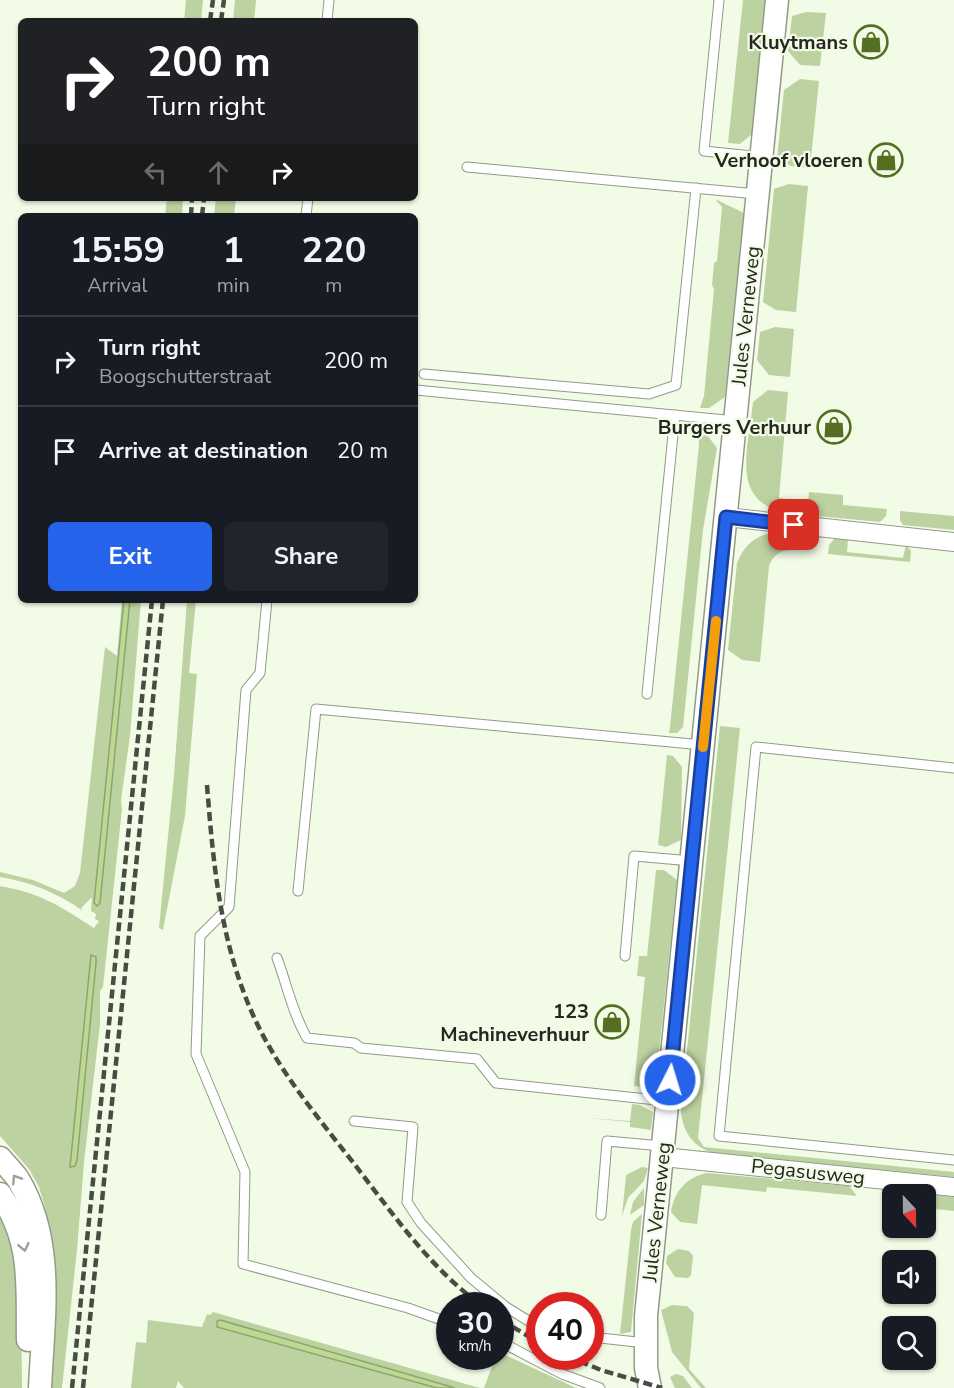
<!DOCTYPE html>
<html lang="en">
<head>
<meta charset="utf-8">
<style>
  body { margin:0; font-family:"Nunito Sans",sans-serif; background:#20242c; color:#f1f3f6; height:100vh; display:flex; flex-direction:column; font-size:22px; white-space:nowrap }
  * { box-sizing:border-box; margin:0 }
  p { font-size:20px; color:#9ea1a6 }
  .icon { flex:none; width:33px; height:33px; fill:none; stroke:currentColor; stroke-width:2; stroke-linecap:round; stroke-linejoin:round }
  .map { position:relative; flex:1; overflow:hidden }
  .details { position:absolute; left:18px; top:213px; width:400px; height:390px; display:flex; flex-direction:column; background:#171b24; border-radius:9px; box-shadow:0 2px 4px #0004 }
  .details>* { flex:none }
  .guide { position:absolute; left:18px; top:18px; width:400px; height:183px; border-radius:9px; box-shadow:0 2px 4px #0004; background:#202124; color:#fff; overflow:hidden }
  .needle { width:39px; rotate:158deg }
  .buttons { position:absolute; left:882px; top:1184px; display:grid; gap:12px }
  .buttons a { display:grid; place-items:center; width:54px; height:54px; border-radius:9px; background:#171b24; box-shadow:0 2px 4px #0004; font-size:30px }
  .speed { position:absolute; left:436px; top:1292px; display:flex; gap:12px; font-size:30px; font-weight:700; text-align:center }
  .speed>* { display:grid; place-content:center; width:78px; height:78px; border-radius:50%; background:#171b24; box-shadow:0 2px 4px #0004; line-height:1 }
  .speed small { font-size:15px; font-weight:400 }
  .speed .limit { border:9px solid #d22; background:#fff; color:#111 }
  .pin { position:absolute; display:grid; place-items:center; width:51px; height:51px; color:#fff; margin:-26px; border-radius:12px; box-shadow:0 3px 9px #0006 }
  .me { position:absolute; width:66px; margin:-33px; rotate:5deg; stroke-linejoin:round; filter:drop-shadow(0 0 4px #0008) }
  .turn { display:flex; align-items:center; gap:21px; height:126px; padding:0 30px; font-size:27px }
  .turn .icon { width:78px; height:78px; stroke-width:2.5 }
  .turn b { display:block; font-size:42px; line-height:51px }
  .lanes { display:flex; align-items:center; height:57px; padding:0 30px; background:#0003; justify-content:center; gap:30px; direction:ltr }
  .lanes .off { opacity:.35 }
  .eta { display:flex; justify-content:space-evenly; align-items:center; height:102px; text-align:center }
  .eta b { font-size:36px; font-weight:700; line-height:42px }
  .cta { display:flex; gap:12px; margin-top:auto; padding:12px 30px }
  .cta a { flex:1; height:69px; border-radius:9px; background:#2563eb; color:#fff; font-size:24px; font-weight:700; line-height:69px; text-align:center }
  .cta a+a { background:#20242c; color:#f1f3f6 }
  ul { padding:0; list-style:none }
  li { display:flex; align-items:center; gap:18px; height:90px; padding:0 30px; border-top:2px solid #363941 }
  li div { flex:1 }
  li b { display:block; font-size:22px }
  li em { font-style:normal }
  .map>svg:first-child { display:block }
  .green { fill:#bdd2a1; fill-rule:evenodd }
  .water { fill:#bcd992; stroke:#8ea470; stroke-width:1.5 }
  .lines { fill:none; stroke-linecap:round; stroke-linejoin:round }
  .service-casing { stroke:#929b88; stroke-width:11 }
  .minor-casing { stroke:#929b88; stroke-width:20 }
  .tertiary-casing { stroke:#929b88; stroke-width:25 }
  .service { stroke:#fff; stroke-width:9 }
  .minor { stroke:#fff; stroke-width:18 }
  .tertiary { stroke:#fff; stroke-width:22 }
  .rail { stroke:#484d43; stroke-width:4.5; stroke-dasharray:9 4.5; stroke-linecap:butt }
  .oneway { stroke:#9c9e9b }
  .route-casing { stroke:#184099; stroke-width:15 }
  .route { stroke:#2563eb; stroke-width:10 }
  .slow { stroke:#f59e0b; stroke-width:10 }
  .labels { text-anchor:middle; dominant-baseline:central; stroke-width:4.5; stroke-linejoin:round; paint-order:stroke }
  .poi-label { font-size:20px; font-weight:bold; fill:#242820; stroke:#f2fbe6; text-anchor:end }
  .street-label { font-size:20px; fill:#242820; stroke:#f2fbe6 }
</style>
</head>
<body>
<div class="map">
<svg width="954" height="1388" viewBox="0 0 954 1388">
  <rect width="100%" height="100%" fill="#f2fbe6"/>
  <g class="green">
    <polygon points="186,0 203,0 201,21 184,21"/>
    <polygon points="235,0 256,0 254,21 233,21"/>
    <polygon points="743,0 765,0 752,134 740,144 728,143"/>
    <polygon points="806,12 826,13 820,66 800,65 788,51 792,16"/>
    <polygon points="800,79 819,81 810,168 791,166 777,159 784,90"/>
    <polygon points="789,184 808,186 796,312 776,310 763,302 774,189"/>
    <polygon points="167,198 183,198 182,216 165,216"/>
    <polygon points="216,198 236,198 234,216 214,216"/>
    <polygon points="715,199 744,213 725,397 709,408 700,408 704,396 714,289 712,285 714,263 717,261 722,207"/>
    <polygon points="775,327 794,329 790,377 769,375 757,360 760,332"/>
    <path d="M768,390L788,392L779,498L808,502L809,492L843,495V505L887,509L886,516L880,522L817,516L813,512L814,503L803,502L802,510L797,514C727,508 748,452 753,402Z"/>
    <polygon points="698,430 705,432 717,448 703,530 683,727 677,733 669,733 670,727 699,445"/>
    <polygon points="900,511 954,516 954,530 903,525 900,520"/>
    <path d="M775,532L798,534L796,550C783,549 774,553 769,566L760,662L742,660L728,650L737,563C744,545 756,535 775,532Z"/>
    <polygon points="835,538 848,539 847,552 903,558 906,545 911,551 910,562 828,554 829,545"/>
    <path d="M122,600H124L94,903H100L130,600H141L130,736L121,800L122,809L103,987L100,991V1024L84,1162L77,1250L62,1388H45L49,1245L45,1207L39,1187L29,1169L0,1136V886C41,893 60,906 94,928L99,921L95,919L96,914L91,911L92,897L81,908L83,911C57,893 32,882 0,877V872L33,880L64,893L75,886L80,873L105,647L117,656ZM91,955L96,963L77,1159L71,1167Z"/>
    <polygon points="187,600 196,600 189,673 197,674 185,816 163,930 159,928 174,775"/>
    <path d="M720,726L740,728L698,1138L704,1147L954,1172V1177L713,1153C693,1147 682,1131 681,1110Z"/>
    <polygon points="667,755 673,756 682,767 681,840 666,847 658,845"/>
    <polygon points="656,870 664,870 677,880 656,1081 642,1087 634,1086 645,977 637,976 639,956 647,956"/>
    <polygon points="632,1104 640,1105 653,1112 651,1130 630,1127 630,1122 588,1118 630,1121"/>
    <polygon points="642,1167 648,1168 644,1181 628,1198 622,1216 626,1175"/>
    <path d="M707,1173L849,1186L857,1196L767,1187L766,1192L702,1185L697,1224L680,1222L671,1212C674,1191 687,1177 707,1173Z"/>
    <polygon points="644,1188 644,1205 630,1215 633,1202"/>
    <polygon points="920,1193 954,1197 954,1211 926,1208 926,1194"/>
    <polygon points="0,1206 21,1279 22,1388 0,1388"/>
    <polygon points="642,1214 631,1332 620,1334 631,1230 633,1222"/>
    <polygon points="678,1249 689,1251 693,1256 691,1275 688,1278 675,1277 666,1263 667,1256"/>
    <polygon points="672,1305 687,1306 694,1313 689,1369 706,1388 701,1388 672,1352 661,1310"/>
    <polygon points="213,1312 480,1388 455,1388 445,1385 220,1320 216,1324 217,1327 437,1388 184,1388 178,1381 176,1388 131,1388 136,1342 146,1343 148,1320 202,1327 207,1314 210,1315"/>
    <polygon points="501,1353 576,1388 484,1388 496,1356 501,1356"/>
    <polygon points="676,1374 683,1376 692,1388 675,1388 670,1377"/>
  </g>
  <g class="water">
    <polygon points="124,600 130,600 100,903 97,906 94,903"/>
    <polygon points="91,955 96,957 96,963 77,1160 75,1166 70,1167"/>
    <polygon points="220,1320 445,1385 455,1388 437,1388 217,1327 217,1321"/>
  </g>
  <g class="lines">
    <defs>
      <g id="service">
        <polyline points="719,0 704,151 762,157"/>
        <polyline points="327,21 329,0"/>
        <polyline points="467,167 757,194"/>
        <polyline points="306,216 308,198"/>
        <polyline points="424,374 649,394 676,385 696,188"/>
        <polyline points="416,390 736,421"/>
        <polyline points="267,600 260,673 246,690 229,907 200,936 196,1054 245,1172 243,1264 408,1308 450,1323"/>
        <polyline points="647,694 675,415"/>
        <polyline points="954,768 756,747 719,1136 954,1160"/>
        <polyline points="298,891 316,709 703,745"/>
        <polyline points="625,956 634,856 692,861"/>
        <path d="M277,958C287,985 293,1014 307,1038L354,1043L361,1048L477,1059L496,1083L666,1101"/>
        <polyline points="354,1121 413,1127 407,1202 421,1223 471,1278 506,1307 540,1328"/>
        <polyline points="601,1215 607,1141 662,1146"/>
        <polyline points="591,1337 646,1343"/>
        <polyline points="501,1342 562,1374 600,1388"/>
      </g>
      <g id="minor">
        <polyline points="726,517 954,542"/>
        <polyline points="663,1157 954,1187"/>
      </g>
      <g id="tertiary">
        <path d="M0,1158C6,1165 13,1172 18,1179C56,1242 43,1318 40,1388"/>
        <path d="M0,1194C33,1243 27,1284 28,1340"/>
        <polyline points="650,1388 646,1368 646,1316 777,0"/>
      </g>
    </defs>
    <use href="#service" class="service-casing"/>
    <use href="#minor" class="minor-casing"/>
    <use href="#tertiary" class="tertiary-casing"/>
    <use href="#service" class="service"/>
    <use href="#minor" class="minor"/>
    <use href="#tertiary" class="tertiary"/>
    <g class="rail">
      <polyline points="210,21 213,0"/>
      <polyline points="221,21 224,0"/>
      <polyline points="191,216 192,198"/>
      <polyline points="202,216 204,198"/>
      <path d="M207,785C214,874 222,961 266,1041C292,1088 329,1131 362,1174C398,1221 432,1269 481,1305"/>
      <polyline points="501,1320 540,1343"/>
      <polyline points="567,1356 601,1370 662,1388"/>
      <polyline points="72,1388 152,600"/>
      <polyline points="83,1388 163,600"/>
    </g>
  </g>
  <defs><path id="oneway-chevron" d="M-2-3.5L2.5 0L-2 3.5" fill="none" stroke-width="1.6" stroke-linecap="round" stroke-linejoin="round" transform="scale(1.5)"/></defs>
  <g class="oneway">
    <use href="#oneway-chevron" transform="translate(16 1179) rotate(-123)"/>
    <use href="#oneway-chevron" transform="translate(24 1247) rotate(78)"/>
  </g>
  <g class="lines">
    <defs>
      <polyline id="route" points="670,1080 726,517 794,525"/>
    </defs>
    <use href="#route" class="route-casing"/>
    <use href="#route" class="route"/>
    <polyline class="slow" points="703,747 716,621"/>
  </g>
  <defs>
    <symbol id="shop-ring" viewBox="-11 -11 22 22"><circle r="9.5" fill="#f2fbe6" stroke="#546f21" stroke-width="1.5"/><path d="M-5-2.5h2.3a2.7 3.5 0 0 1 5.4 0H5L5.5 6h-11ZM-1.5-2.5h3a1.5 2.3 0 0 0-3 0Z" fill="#546f21"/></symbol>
  </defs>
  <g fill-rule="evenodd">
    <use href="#shop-ring" x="852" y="23" width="38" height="38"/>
    <use href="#shop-ring" x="867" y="141" width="38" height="38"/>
    <use href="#shop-ring" x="815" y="408" width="38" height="38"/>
    <use href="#shop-ring" x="593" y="1003" width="38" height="38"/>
  </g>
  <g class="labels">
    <g class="poi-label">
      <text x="848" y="42">Kluytmans</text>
      <text x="863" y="160">Verhoof vloeren</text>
      <text x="811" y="427">Burgers Verhuur</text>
      <text x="589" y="1011">123<tspan x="589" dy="23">Machineverhuur</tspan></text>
    </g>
    <g class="street-label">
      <text transform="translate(746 316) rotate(-84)">Jules Verneweg</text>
      <text transform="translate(808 1172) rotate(6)">Pegasusweg</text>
      <text transform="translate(657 1212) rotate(-84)">Jules Verneweg</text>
    </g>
  </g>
</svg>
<div class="buttons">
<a><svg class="needle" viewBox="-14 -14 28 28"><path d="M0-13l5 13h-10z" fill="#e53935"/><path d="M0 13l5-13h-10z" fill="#9ea1a6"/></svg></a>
<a><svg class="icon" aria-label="sound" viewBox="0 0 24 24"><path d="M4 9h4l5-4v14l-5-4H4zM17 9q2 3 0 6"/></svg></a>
<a><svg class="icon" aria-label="search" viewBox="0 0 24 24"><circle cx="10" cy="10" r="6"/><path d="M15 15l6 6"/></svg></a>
</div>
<div class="speed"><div>30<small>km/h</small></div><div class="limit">40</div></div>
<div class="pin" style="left:794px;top:525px;background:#d93025"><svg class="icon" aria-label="arrive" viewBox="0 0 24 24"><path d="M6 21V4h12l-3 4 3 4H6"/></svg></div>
<svg class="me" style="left:670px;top:1080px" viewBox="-20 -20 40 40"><circle r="17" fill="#2563eb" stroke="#fff" stroke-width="3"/><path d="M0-11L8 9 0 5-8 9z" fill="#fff"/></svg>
<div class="guide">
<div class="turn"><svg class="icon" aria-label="right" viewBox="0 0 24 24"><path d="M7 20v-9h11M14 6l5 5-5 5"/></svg><div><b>200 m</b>Turn right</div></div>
<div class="lanes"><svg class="icon off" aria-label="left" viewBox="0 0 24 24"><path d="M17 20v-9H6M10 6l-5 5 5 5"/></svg><svg class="icon off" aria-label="ahead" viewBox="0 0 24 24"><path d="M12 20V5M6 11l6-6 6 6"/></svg><svg class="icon" aria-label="right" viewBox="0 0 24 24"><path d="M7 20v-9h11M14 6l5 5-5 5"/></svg></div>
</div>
<section class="details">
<div class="eta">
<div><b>15:59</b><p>Arrival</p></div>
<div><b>1</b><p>min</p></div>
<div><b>220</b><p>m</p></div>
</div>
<ul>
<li><svg class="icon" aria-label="right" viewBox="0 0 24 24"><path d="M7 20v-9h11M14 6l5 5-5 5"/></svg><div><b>Turn right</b><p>Boogschutterstraat</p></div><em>200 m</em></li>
<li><svg class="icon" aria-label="arrive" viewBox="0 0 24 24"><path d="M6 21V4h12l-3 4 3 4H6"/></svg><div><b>Arrive at destination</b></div><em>20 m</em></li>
</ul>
<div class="cta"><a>Exit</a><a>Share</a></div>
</section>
</div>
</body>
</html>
